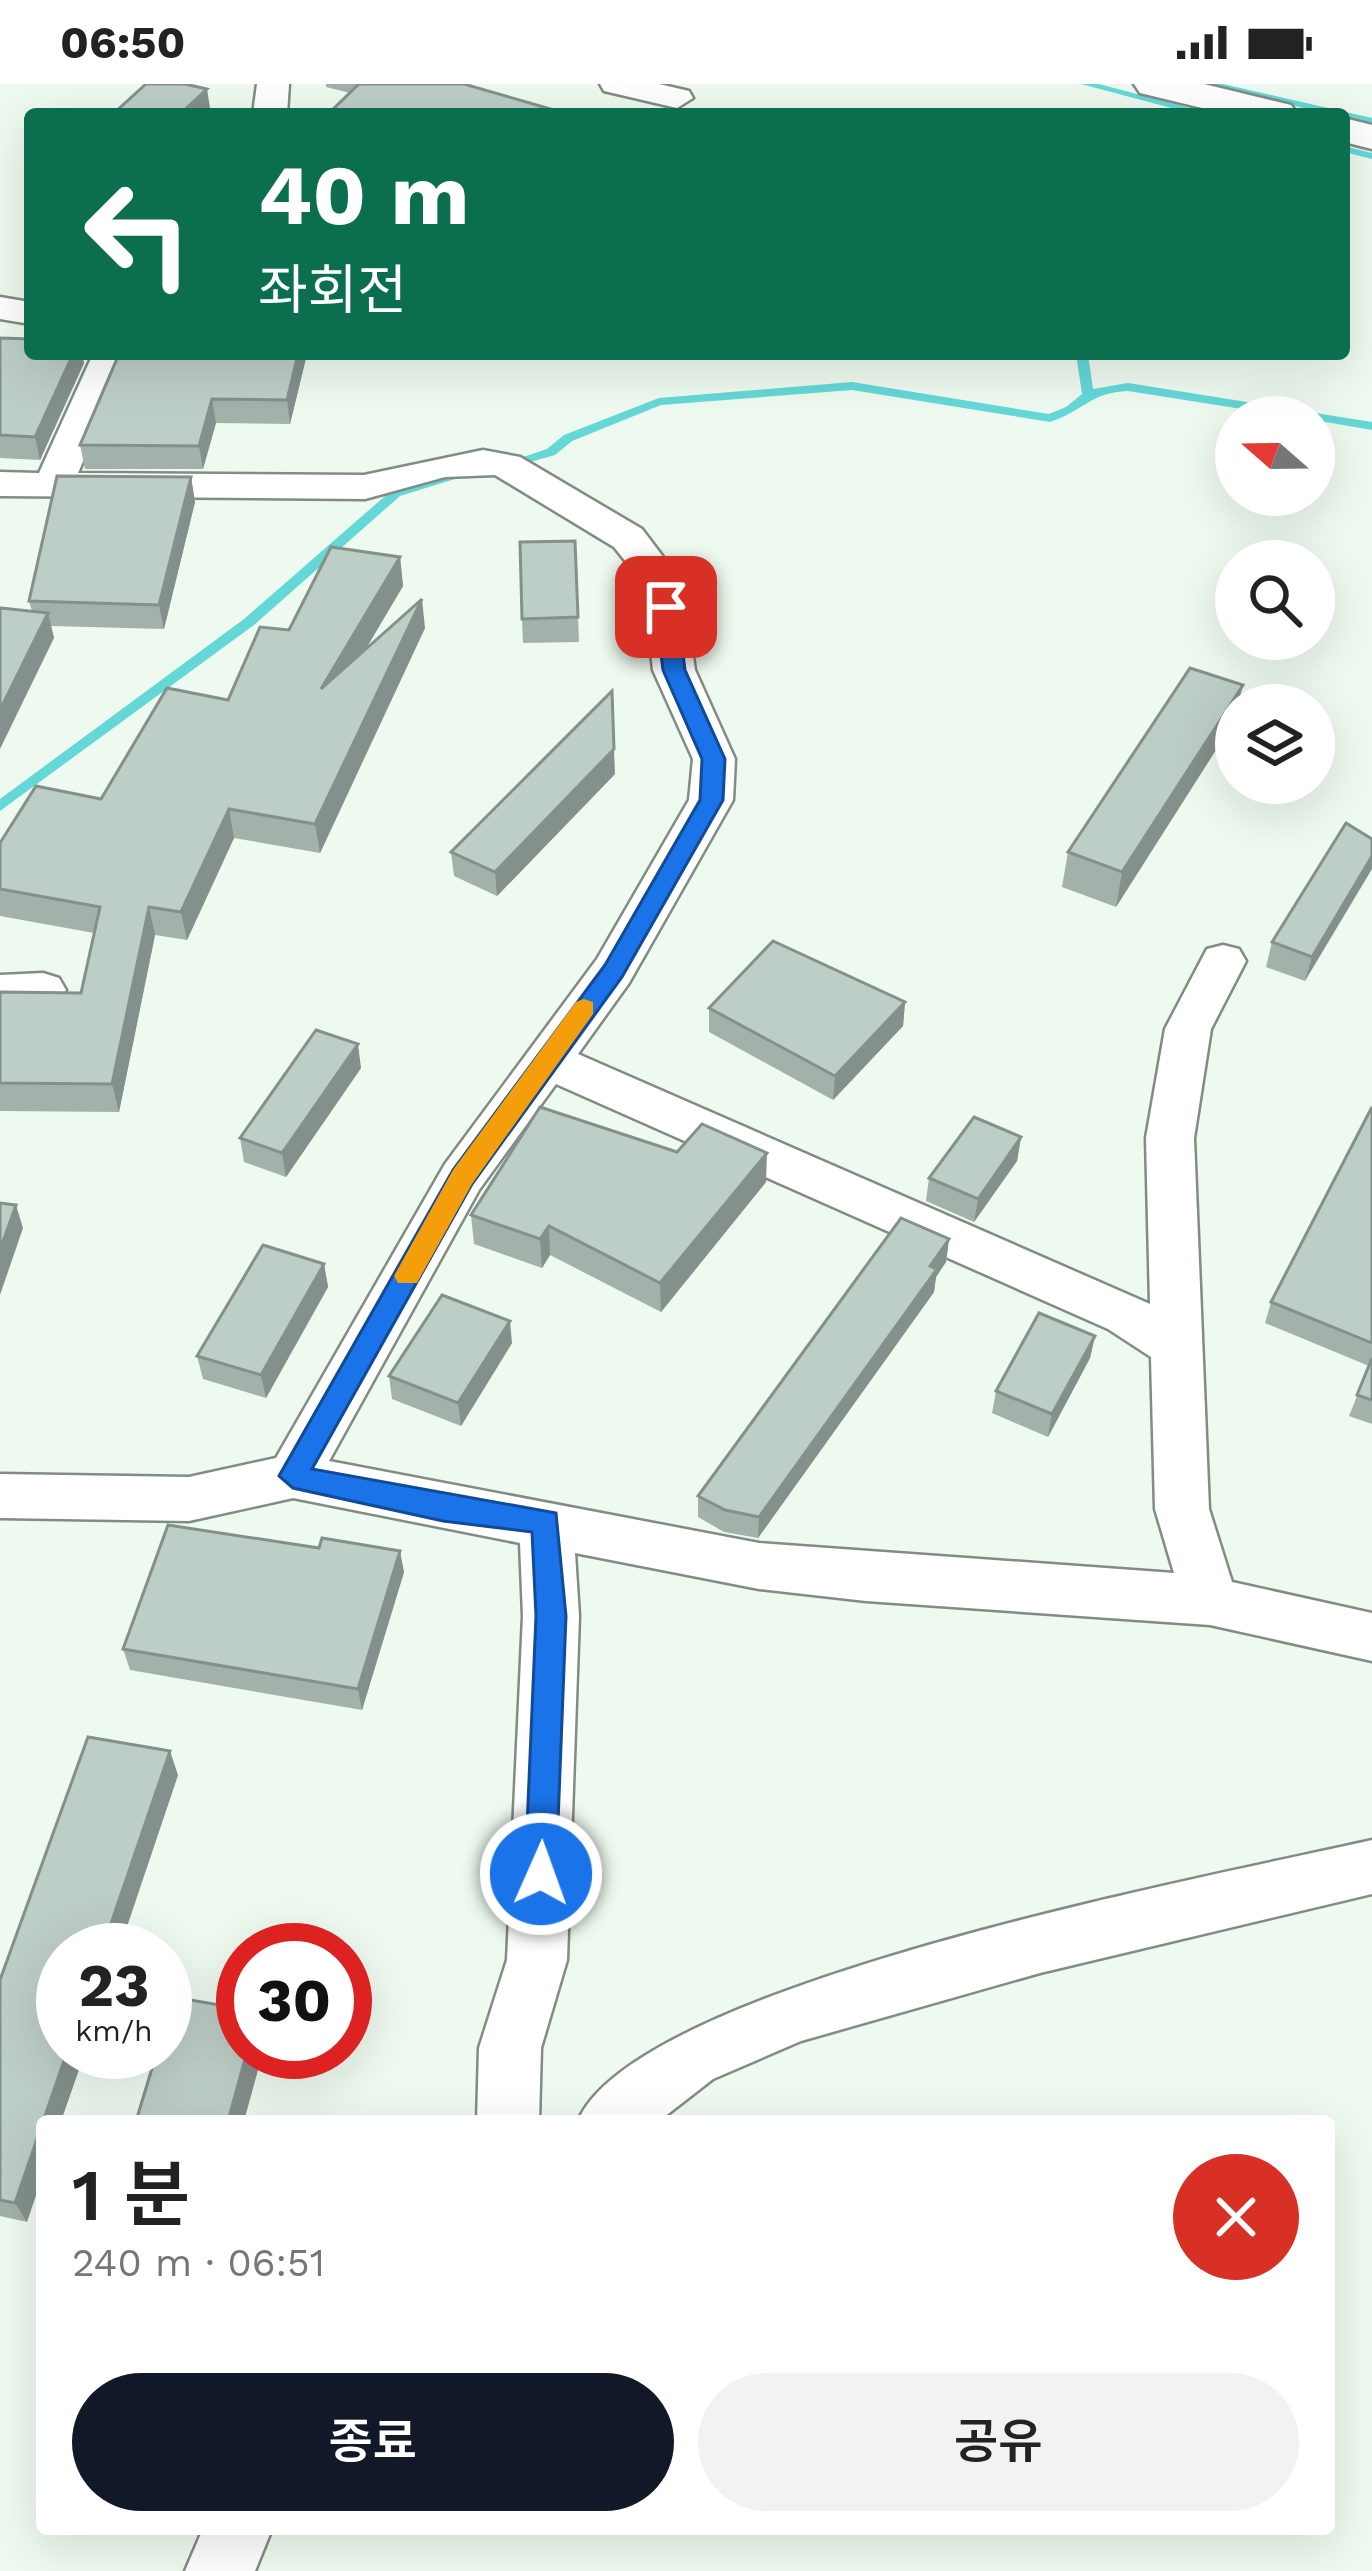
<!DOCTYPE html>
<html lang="ko">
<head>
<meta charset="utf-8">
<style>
  body { margin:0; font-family:"Work Sans","Noto Sans KR",sans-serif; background:#f2f2f2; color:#222; height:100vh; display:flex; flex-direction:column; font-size:45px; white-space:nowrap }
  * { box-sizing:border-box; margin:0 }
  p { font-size:39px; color:#767676 }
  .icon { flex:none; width:66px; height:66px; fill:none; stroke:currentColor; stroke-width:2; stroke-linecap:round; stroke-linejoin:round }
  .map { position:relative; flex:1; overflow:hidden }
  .panel { position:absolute; left:36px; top:2031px; width:1299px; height:420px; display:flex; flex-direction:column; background:#fff; border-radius:12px; box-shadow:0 12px 48px #0002 }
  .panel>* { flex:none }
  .hud { position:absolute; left:24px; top:24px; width:1326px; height:252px; border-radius:12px; box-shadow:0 12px 48px #0002; background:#0b6e4f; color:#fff; overflow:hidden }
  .needle { width:78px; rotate:290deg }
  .tools { position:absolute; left:1215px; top:312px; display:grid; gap:24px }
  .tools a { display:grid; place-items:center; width:120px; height:120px; border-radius:50%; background:#fff; box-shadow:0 12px 48px #0002; font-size:60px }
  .speed { position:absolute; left:36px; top:1839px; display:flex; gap:24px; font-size:60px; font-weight:700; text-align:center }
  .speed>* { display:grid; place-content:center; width:156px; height:156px; border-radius:50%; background:#fff; box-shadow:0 12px 48px #0002; line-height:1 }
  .speed small { font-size:30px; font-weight:400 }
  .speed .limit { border:18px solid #d22; background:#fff; color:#111 }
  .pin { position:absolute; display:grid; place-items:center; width:102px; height:102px; color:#fff; margin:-51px; border-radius:24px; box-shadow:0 6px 18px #0006 }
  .me { position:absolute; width:132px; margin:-66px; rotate:2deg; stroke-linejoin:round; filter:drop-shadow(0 0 9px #0008) }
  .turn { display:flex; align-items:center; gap:42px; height:252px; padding:0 36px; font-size:54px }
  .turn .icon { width:156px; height:156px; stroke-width:2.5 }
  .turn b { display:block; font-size:84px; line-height:102px }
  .round { display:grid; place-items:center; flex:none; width:126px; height:126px; border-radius:63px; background:#f2f2f2 }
  .summary { display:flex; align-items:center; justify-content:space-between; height:204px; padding:0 36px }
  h1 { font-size:72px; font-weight:600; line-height:90px }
  .button { display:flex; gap:24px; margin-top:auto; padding:24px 36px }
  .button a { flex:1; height:138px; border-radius:72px; background:#111827; color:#fff; font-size:48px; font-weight:600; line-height:138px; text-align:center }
  .button a+a { background:#f2f2f2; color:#222 }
  .status { display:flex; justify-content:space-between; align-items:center; height:84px; padding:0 60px; background:#fff; direction:ltr }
  .status svg { height:33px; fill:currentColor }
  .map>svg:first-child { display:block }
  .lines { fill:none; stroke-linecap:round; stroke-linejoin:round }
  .stream { fill:#64d8d7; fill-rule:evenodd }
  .minor-casing { stroke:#818c82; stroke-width:5 }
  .tertiary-casing { stroke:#818c82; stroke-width:5 }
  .minor { fill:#fff; fill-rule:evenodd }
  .tertiary { fill:#fff; fill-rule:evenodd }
  .wall { fill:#a3b1ab }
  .shaded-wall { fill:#84908b }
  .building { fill:#bdcec7; stroke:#84908b; stroke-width:3 }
  .route { fill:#1a73e8; stroke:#114b97; stroke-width:3 }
  .slow { fill:#f59e0b }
</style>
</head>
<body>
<div class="status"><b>06:50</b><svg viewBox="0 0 49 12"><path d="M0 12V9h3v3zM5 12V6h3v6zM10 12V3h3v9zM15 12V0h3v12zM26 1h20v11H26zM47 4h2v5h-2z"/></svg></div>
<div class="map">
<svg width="1372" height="2487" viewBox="0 0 1372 2487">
  <rect width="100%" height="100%" fill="#eefaef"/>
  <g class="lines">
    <g class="stream">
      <polygon points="1081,0 1099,0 1212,30 1194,30"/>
      <polygon points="1204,0 1223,0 1372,34 1372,40 1344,33 1344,30 1328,30"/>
      <polygon points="1344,62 1372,69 1372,75 1344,68"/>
      <path d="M1076,270H1088L1093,305L1128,299L1372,338V346L1314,336V333H1293L1128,307C1091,308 1082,328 1050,338L852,306L661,321L572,357L555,371L505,385L499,381L547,365L564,351L659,314L852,298L1049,330L1066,323L1082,310Z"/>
      <polygon points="451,388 457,392 455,395 400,412 254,541 0,727 0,715 244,535 392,406"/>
    </g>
    <defs>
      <g id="minor">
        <polygon points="257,0 289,0 287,30 253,30"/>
        <polygon points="600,0 659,0 689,7 693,14 677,24 604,7"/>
        <polygon points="0,213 30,218 30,240 0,235"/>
        <path d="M93,270H129L78,389L364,391L483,366L520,373L642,445L673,486L686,523L695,586L735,675L733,716L629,899L578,970L1150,1220L1146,1054L1165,945L1207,865L1223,861L1239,865L1246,877L1211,945L1194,1054L1209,1425L1232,1498L1372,1529V1577L1210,1541L866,1517L759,1505L575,1469L579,1532L567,1876L541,1964L539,2037H477L479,1964L507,1876L523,1532L520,1459L293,1414L189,1437L0,1434V1390L189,1393L276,1374L445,1080L597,875L689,716L693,675L653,586L646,523L634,488L614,463L495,391L445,393L365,415L0,412V388L39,389ZM556,1000L1108,1245L1151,1273L1155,1425L1174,1489L759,1459L329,1377L479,1106Z"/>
        <polygon points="43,889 59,894 66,906 59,918 0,925 0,891"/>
        <path d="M1372,1756V1810L1040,1889L801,1957L713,1995L659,2037H578C636,1899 1219,1791 1372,1756Z"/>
        <polygon points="203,2445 272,2445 255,2487 185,2487"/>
      </g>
      <g id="tertiary">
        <polygon points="1134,0 1204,0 1291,21 1297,30 1227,30 1140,9"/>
        <polygon points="1344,34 1372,41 1372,65 1344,58"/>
      </g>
    </defs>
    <use href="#minor" class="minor-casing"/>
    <use href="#tertiary" class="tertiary-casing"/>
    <use href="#minor" class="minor"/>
    <use href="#tertiary" class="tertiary"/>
  </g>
  <g class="wall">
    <polygon points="326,0 464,0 350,9 326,3"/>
    <polygon points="0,254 30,270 82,270 84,279 40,376 0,374"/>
    <polygon points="119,270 307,270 290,340 216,339 203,385 85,385 80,361"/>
    <polygon points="191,393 195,418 164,545 51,542 54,554 32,527 29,517"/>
    <polygon points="575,457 579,558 523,559 522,535"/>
    <polygon points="400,473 403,502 365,566 425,544 320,769 234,754 187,856 155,851 119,1028 0,1027 0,908 81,909 94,849 0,832 0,759 101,715 228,616 289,546"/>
    <polygon points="1236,621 1235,636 1116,823 1062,803 1068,768"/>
    <polygon points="615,690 497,812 454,792 451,768"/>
    <polygon points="1372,755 1305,897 1266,883 1272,858"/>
    <polygon points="905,918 903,942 833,1016 709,948 709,924"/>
    <polygon points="361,984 286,1093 244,1078 240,1054"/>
    <polygon points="1372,1023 1372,1340 1349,1332 1369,1282 1265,1239 1271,1218"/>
    <polygon points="1021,1053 1017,1077 974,1138 926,1117 929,1094"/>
    <polygon points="766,1098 661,1228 550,1171 542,1184 474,1160 471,1131"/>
    <polygon points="949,1155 946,1178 936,1193 934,1208 758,1454 724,1448 698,1433 698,1412"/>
    <polygon points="324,1180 328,1203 266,1314 203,1295 197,1272"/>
    <polygon points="1095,1252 1090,1274 1048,1353 992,1329 996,1307"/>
    <polygon points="512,1259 461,1342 392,1315 389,1292"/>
    <polygon points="404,1488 362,1626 130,1586 123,1565"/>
    <polygon points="178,1691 119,1866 63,1866 63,1968 85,1968 61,2037 42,2037 27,2138 0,2132 0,1896"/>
  </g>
  <g class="shaded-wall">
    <polygon points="207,5 211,30 180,30"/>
    <polygon points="73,270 82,270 84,279 40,376 35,353"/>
    <polygon points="298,270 307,270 290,340 287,316"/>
    <polygon points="212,315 216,339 203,385 199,362"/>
    <polygon points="191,393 195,418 164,545 159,521"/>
    <polygon points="400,473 403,502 325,634 321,605"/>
    <polygon points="422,515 425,544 320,769 315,740"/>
    <polygon points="48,529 54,554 0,665 0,626"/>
    <polygon points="1243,601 1238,621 1236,621 1235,636 1116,823 1122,788"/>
    <polygon points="614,665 615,690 497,812 495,788"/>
    <polygon points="229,725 234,754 187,856 181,828"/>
    <polygon points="1372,772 1372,785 1305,897 1312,873"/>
    <polygon points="149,823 155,851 119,1028 112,1000"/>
    <polygon points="905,918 903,942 833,1016 835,992"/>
    <polygon points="358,960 361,984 286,1093 282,1069"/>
    <polygon points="1021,1053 1017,1077 974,1138 978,1115"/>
    <polygon points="767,1069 766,1098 661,1228 660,1199"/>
    <polygon points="16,1121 23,1144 0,1211 0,1166"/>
    <polygon points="549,1142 550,1171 542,1184 540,1155"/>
    <polygon points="949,1155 946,1178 936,1193 934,1208 758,1454 759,1433"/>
    <polygon points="324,1180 328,1203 266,1314 261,1291"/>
    <polygon points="510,1237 512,1259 461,1342 458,1319"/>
    <polygon points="1095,1252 1090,1274 1048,1353 1052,1330"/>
    <polygon points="400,1467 404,1488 362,1626 358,1605"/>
    <polygon points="170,1667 178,1691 119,1866 102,1866"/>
    <polygon points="67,1968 85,1968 61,2037 44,2037"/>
    <polygon points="247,1968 263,1968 244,2037 228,2037"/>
    <polygon points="42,2042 42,2094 27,2138 15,2119"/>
  </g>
  <g class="building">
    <polygon points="146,0 185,0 207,5 180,30 113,30"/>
    <polygon points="359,0 464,0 568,30 328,30"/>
    <polygon points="0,254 30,255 30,270 73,270 35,353 0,351"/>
    <polygon points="119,270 298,270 287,316 212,315 199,362 80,361"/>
    <polygon points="57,392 191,393 159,521 29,517"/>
    <polygon points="575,457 578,533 522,535 520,458"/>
    <polygon points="331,463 400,473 321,605 422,515 315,740 229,725 181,828 149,823 112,1000 0,999 0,908 81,909 100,823 0,805 0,759 36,702 101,715 167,604 228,616 260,543 289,546"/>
    <polygon points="1,524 48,529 0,626 0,525"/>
    <polygon points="1190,584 1243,601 1122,788 1068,768"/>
    <polygon points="612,607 614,665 495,788 451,768"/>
    <polygon points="1346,739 1372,755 1372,772 1312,873 1272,858"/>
    <polygon points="773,857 905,918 835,992 709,924"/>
    <polygon points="316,946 358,960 282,1069 240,1054"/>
    <polygon points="540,1023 677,1068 702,1040 767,1069 660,1199 549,1142 540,1155 471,1131"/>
    <polygon points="1372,1023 1372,1259 1271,1218"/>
    <polygon points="974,1033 1021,1053 978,1115 929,1094"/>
    <polygon points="0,1119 16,1121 0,1166"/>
    <polygon points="901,1134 949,1155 930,1182 937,1185 759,1433 725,1426 698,1412"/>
    <polygon points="263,1161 324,1180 261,1291 197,1272"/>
    <polygon points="442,1211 510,1237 458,1319 389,1292"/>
    <polygon points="1039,1229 1095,1252 1052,1330 996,1307"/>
    <polygon points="1372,1274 1372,1316 1357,1311"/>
    <polygon points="168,1441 319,1464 322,1454 400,1467 358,1605 123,1565"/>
    <polygon points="88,1653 170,1667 102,1866 63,1866 63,1968 67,1968 15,2119 0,2116 0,1896"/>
    <polygon points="173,1913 243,1925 243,1968 247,1968 228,2037 136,2037 157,1968 165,1968 165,1941"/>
  </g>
  <polygon class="route" points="666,516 677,523 685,586 725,675 723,716 622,893 472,1100 312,1385 556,1429 566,1532 556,1790 552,1800 541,1805 529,1800 525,1790 536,1532 532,1448 443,1437 293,1404 279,1392 453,1086 605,881 700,716 702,675 663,586 655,523"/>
  <polygon class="slow" points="584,915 593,918 593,930 472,1100 417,1199 398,1199 394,1192 453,1086 576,918"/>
</svg>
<div class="tools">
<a><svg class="needle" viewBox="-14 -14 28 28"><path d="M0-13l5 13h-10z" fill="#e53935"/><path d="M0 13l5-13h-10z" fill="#767676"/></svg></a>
<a><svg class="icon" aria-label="search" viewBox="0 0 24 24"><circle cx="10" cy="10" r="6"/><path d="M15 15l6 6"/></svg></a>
<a><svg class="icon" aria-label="layers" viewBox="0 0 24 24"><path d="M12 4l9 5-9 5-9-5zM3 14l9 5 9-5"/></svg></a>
</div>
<div class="speed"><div>23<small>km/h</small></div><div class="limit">30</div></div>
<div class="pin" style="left:666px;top:523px;background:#d93025"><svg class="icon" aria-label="arrive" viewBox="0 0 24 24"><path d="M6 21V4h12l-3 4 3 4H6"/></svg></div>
<svg class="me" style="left:541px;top:1790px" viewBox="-20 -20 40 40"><circle r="17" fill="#1a73e8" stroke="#fff" stroke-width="3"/><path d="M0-11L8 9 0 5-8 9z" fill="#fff"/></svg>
<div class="hud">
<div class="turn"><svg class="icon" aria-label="left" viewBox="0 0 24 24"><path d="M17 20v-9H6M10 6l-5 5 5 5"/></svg><div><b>40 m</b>좌회전</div></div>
</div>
<section class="panel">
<div class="summary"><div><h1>1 분</h1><p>240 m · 06:51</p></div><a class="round" style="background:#d93025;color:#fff"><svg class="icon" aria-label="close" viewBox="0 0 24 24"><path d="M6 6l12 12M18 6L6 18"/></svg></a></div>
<div class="button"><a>종료</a><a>공유</a></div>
</section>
</div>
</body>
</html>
